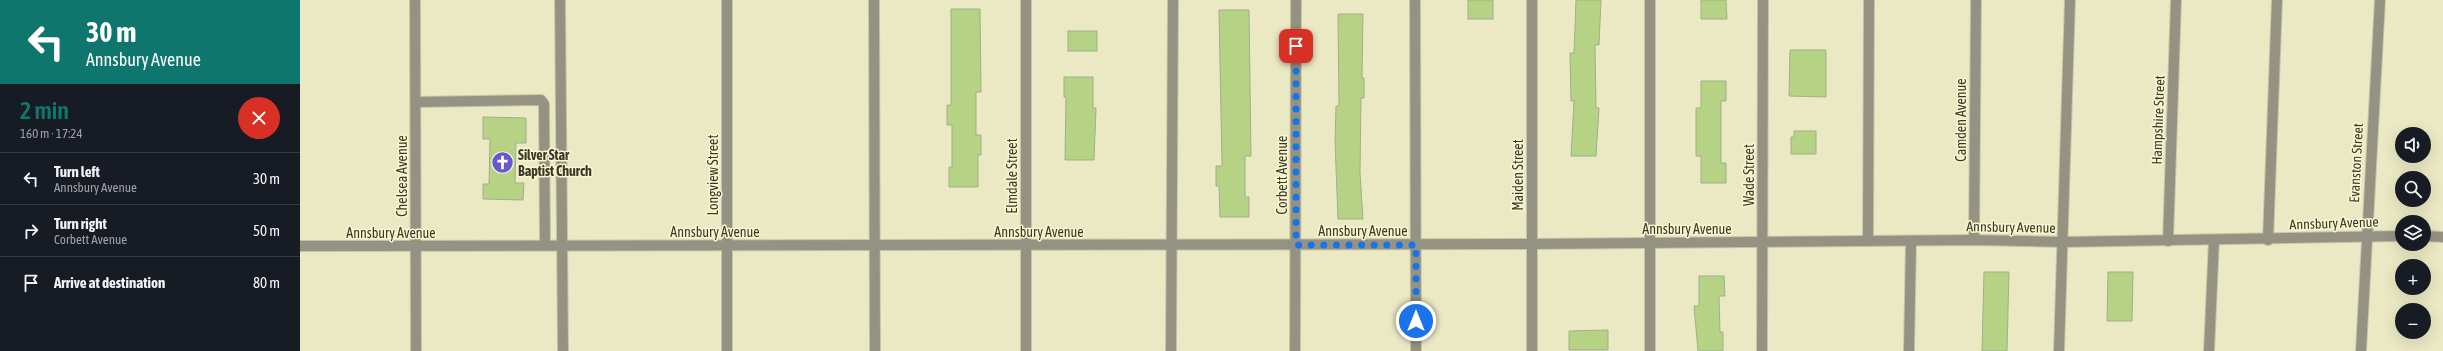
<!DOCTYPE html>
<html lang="en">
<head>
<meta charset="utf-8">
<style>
  body { margin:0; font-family:"Asap Condensed",sans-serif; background:#20242c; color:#f1f3f6; height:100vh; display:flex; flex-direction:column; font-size:15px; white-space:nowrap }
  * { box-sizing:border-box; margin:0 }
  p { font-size:13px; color:#9ea1a6 }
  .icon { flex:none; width:22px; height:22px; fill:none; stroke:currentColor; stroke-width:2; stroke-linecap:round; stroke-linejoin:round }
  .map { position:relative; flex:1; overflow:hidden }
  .drawer { display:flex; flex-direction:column; background:#171b24; width:300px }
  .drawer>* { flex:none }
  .banner { background:#0f766e; color:#fff; overflow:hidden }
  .fabs { position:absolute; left:2095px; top:127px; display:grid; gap:8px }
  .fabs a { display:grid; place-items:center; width:36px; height:36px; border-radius:50%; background:#171b24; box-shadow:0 4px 16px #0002; font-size:20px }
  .pin { position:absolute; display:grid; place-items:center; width:34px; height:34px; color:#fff; margin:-17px; border-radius:8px; box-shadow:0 2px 6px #0006 }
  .me { position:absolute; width:44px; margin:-22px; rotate:0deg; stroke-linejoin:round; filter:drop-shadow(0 0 3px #0008) }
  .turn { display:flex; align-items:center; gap:14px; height:84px; padding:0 20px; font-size:18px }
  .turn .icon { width:52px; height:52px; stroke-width:2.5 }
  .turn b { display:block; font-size:28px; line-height:34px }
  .round { display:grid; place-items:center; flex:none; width:42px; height:42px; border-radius:21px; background:#20242c }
  .summary { display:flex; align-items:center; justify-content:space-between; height:68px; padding:0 20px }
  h1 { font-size:24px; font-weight:600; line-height:30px; color:#0f766e }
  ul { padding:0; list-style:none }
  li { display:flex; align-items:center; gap:12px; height:52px; padding:0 20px; border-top:1px solid #363941 }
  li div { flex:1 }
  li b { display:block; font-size:15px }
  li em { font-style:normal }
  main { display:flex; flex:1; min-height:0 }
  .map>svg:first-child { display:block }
  .building { fill:#b6d284; stroke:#a1af8c }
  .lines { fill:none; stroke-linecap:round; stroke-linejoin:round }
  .minor-casing { stroke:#c7c6a4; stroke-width:12 }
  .minor { stroke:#949383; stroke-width:10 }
  .route { stroke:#1a73e8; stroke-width:7; stroke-dasharray:0 12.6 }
  .labels { text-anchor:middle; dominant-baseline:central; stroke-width:3; stroke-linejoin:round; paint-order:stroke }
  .street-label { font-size:14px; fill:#393829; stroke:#f9f7d0 }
  .poi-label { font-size:14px; font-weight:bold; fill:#393829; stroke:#f9f7d0; text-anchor:start }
</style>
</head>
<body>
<main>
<section class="drawer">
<div class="banner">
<div class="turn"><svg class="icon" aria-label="left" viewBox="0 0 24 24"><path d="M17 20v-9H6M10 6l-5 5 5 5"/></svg><div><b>30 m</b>Annsbury Avenue</div></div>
</div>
<div class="summary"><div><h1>2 min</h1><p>160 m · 17:24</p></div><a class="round" style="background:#d93025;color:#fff"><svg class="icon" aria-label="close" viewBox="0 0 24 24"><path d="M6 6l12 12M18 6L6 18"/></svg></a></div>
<ul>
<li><svg class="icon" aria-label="left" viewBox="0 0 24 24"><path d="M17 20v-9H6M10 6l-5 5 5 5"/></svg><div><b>Turn left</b><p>Annsbury Avenue</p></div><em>30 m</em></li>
<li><svg class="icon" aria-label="right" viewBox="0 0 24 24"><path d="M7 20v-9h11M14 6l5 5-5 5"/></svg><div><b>Turn right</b><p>Corbett Avenue</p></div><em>50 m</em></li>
<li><svg class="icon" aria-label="arrive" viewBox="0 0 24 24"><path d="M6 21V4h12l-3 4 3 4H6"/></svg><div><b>Arrive at destination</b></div><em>80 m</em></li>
</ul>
</section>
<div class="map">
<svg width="2143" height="351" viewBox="0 0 2143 351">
  <rect width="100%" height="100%" fill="#ebe9c3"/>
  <g class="building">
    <rect x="1168" y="0" width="25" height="19"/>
    <polygon points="1276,0 1301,0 1299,45 1295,45 1296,108 1299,108 1296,156 1271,156 1274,101 1271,101 1270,53 1274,53"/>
    <polygon points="1401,0 1426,0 1427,19 1401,19"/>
    <polygon points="651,9 680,9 681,92 676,92 676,135 681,135 681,155 678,155 678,187 649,187 649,167 652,167 652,125 647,125 647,105 651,105"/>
    <polygon points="919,10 949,10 951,156 945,156 945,197 949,197 949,217 920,217 919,186 916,186 916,166 922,166"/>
    <polygon points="1038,14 1063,14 1062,78 1064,78 1064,98 1061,98 1060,172 1063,219 1038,219 1035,141 1036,106 1039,106"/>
    <rect x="768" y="31" width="29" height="20"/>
    <polygon points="1490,50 1526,50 1526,97 1489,96"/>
    <polygon points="764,77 793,77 793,108 796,108 794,160 765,160 766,97 764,97"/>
    <polygon points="1401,81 1426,81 1426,101 1421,101 1421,163 1426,163 1426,183 1401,183 1401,156 1396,156 1396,108 1401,108"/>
    <polygon points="183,117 226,118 226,143 216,143 215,183 224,183 223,200 183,199 183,184 189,184 190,139 183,139"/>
    <polygon points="1494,131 1516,131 1516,154 1491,154 1491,137 1494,137"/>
    <polygon points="1684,272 1709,272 1707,351 1682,351"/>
    <polygon points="1808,272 1833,272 1832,321 1807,321"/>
    <polygon points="1399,276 1424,276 1425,296 1419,296 1420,332 1423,332 1423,351 1398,351 1394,306 1399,306"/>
    <polygon points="1308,330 1308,350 1269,350 1269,331"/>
  </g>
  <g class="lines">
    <defs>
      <g id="minor">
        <polyline points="115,0 116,351"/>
        <polyline points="260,0 263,351"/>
        <polyline points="574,0 575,351"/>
        <polyline points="726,0 726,351"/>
        <polyline points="1115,0 1116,351"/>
        <polyline points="116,102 241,100 244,104 245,245"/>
        <polyline points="2124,236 2143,237"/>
        <polyline points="1674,240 1676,0"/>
        <polyline points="1968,240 1977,0"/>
        <polyline points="1568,241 1569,0"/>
        <polyline points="1868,241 1876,0"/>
        <polyline points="0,246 1232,244 1674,240 1763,242 2102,236"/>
        <polyline points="427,351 427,0"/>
        <polyline points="871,351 873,0"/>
        <polyline points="995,351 996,0"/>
        <polyline points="1232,351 1232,0"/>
        <polyline points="1350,351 1350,0"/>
        <polyline points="1462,351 1463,0"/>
        <polyline points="1609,351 1611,241"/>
        <polyline points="1759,351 1770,0"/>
        <polyline points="1909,351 1914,240"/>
        <polyline points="2061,351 2080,0"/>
      </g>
    </defs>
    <use href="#minor" class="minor-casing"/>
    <use href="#minor" class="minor"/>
  </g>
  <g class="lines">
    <polyline class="route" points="996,46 996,245 1116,245 1116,321"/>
  </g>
  <defs>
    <symbol id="church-disc" viewBox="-11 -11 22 22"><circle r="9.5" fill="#6757d0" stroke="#f9f7d0"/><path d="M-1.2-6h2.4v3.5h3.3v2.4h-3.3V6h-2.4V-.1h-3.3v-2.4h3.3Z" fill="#fff"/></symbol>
  </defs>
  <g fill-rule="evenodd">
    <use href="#church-disc" x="190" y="150" width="25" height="25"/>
  </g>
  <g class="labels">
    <g class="street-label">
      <text transform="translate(1661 120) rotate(-90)">Camden Avenue</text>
      <text transform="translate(1858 120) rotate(-88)">Hampshire Street</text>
      <text transform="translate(2056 163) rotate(-87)">Evanston Street</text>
      <text transform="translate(413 175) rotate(-90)">Longview Street</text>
      <text transform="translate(982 175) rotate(-90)">Corbett Avenue</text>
      <text transform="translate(1218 175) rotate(-90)">Maiden Street</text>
      <text transform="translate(1449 175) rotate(-90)">Wade Street</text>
      <text transform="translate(102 176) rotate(-90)">Chelsea Avenue</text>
      <text transform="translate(712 176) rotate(-90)">Elmdale Street</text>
      <text transform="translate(2034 223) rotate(-2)">Annsbury Avenue</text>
      <text transform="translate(1711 227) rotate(1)">Annsbury Avenue</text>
      <text x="1387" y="229">Annsbury Avenue</text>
      <text x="1063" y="231">Annsbury Avenue</text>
      <text x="415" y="232">Annsbury Avenue</text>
      <text x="739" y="232">Annsbury Avenue</text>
      <text x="91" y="233">Annsbury Avenue</text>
    </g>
    <g class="poi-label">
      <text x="218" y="155">Silver Star<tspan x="218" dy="16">Baptist Church</tspan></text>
    </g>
  </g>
</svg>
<div class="fabs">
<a><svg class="icon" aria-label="sound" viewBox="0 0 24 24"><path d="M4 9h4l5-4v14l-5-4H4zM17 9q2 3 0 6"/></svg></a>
<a><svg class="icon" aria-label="search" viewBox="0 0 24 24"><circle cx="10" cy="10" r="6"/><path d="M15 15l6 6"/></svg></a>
<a><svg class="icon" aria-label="layers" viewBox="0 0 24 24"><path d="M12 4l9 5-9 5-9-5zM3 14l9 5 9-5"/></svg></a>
<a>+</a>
<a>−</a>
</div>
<div class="pin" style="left:996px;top:46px;background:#d93025"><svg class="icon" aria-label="arrive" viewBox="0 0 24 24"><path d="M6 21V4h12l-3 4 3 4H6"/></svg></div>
<svg class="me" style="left:1116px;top:321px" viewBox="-20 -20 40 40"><circle r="17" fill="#1a73e8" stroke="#fff" stroke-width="3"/><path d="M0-11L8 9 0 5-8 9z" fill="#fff"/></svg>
</div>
</main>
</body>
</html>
